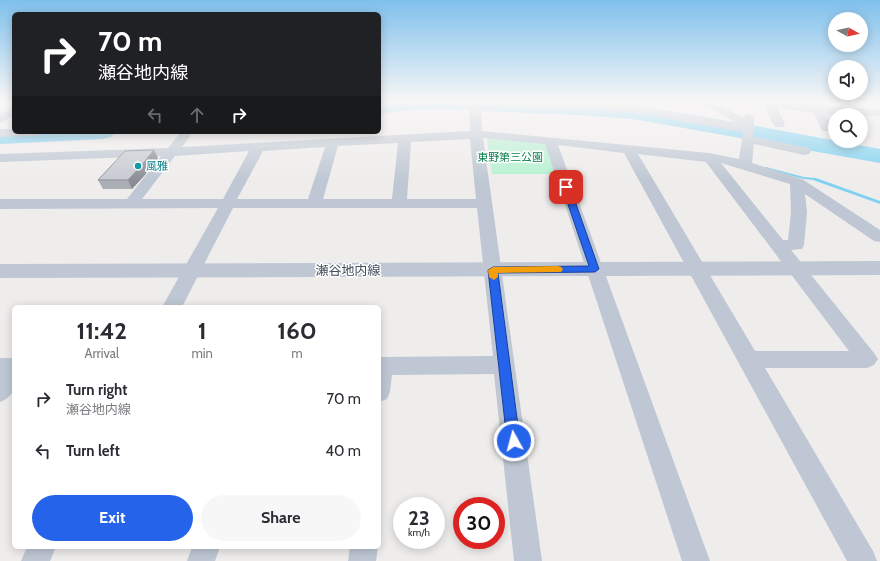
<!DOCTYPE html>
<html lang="en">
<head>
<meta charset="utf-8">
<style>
  body { margin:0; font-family:Cabin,"Noto Sans JP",sans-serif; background:#f7f7f7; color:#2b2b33; height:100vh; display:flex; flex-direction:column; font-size:15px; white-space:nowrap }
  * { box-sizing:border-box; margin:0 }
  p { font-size:13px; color:#7c7c81 }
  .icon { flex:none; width:22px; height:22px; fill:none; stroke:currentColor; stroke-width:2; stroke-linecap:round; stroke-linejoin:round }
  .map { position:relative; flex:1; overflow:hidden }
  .panel { position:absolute; left:12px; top:305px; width:369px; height:244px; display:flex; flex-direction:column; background:#fff; border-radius:6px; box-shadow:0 2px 10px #0003 }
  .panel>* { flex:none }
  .top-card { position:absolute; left:12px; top:12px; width:369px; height:122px; border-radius:6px; box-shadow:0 2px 10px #0003; background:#202124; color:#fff; overflow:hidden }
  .needle { width:26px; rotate:98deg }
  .fabs { position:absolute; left:828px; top:12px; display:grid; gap:8px }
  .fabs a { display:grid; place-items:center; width:40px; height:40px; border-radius:50%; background:#fff; box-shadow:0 2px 10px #0003; font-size:20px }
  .speed { position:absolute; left:393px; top:497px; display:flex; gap:8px; font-size:20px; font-weight:700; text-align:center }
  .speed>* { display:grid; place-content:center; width:52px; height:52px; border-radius:50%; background:#fff; box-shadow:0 2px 10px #0003; line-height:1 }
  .speed small { font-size:10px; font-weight:400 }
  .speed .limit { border:6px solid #d22; background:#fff; color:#111 }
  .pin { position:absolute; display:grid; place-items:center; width:34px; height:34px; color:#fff; margin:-17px; border-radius:8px; box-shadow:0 2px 6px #0006 }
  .me { position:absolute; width:44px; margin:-22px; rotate:353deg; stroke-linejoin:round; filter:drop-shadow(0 0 3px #0008) }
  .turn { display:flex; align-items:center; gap:14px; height:84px; padding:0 20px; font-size:18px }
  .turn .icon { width:52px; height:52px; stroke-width:2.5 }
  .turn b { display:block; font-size:28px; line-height:34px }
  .lanes { display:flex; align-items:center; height:38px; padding:0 20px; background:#0003; justify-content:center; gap:20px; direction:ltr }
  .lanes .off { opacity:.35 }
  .eta { display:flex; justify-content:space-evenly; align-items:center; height:68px; text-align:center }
  .eta b { font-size:24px; font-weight:700; line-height:28px }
  .cta { display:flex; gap:8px; margin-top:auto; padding:8px 20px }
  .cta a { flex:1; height:46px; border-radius:24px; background:#2563eb; color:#fff; font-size:16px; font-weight:700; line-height:46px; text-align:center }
  .cta a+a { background:#f7f7f7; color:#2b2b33 }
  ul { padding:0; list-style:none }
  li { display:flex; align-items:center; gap:12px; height:52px; padding:0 20px }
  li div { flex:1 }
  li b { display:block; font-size:15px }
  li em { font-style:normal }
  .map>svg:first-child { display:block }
  .green { fill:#b6f1d1 }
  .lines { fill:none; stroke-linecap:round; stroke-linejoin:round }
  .stream { fill:#7fd1f1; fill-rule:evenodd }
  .river { fill:#7fd1f1; fill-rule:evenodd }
  .minor { fill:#bec7d3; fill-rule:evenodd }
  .tertiary { fill:#bec7d3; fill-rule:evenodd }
  .wall { fill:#abaeb5 }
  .shaded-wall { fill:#8b8d94 }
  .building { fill:#c7cad3; stroke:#8b8d94 }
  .route { fill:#2563eb; stroke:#184099 }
  .slow { fill:#f59e0b }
  .culture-dot { fill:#0f9aa8; stroke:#fff; stroke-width:1.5 }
  .labels { text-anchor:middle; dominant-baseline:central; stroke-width:3; stroke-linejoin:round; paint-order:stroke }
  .far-park-label { font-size:11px; fill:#108050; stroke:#fff }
  .far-culture-label { font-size:11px; fill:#0d838f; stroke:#fff; text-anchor:start }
  .street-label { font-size:13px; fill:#434e5b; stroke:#fff }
</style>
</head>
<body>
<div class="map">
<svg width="880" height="561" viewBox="0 0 880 561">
  <rect width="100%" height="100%" fill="#efecec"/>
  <polygon class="green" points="491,137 549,144 555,174 492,174 487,139"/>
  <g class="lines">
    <polygon class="stream" points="765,167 766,167 804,177 816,178 880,201 880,204 813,180 804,179 765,169"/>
    <g class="river">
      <path d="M379,102L610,104L639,106L757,126L880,149V163L639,120C595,115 551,114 507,112C465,110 421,106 379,114Z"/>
      <polygon points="14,129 14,132 115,132 111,137 103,139 0,144 0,130"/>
    </g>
    <g class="minor">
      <polygon points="379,102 395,102 394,104 379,106"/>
      <path d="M469,102H481L482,131L709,153L739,159L743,132L634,112L506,105L501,102H570L634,106L737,123L718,112L696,104L695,102C716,102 724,107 742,117L748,113L752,115L754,117V137L809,148L811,151L809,154L804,155L754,144L752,163L802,179L880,230V242L874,241L805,194L807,212L804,245L802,249L791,250L874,353L878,359L874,365L867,368H765L873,551L877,561H847L624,153L558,145L710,561H682L545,144L483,138L542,561H514L494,374L392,375L390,392L387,399L379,402V357L493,356L477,208H233L182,307H162L218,208L0,209V199H127L161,156L0,162V154L168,148L181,132H193L182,147L470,131ZM470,139L476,199H407L411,142ZM398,143L392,199H323L338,146ZM325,147L308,199H237L263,151ZM249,151L223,199H142L175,156ZM638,154L706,162L849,351H755ZM721,163L790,184L791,212L788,240H783Z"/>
      <path d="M745,102C790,102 835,107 880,110V116L826,114L832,128L830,131H822L814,113L777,108L785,124L783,127H775L773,124L765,107L750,105Z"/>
      <polygon points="14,108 14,116 0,123 0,114"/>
      <polygon points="0,129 14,129 14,132 40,132 38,135 34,136 0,137"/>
      <path d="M0,358H14C14,376 20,395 0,402Z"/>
      <polygon points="27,547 56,547 50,561 21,561"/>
      <polygon points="192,547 220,547 215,561 187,561"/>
      <polygon points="350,547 378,547 376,561 348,561"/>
    </g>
    <polygon class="tertiary" points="880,261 880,275 0,278 0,264"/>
  </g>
  <polygon class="wall" points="158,158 144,176 132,189 103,189 98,180"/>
  <polygon class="shaded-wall" points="154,150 158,158 144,176 132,189 128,180"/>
  <polygon class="building" points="154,150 140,167 128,180 98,180 125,151"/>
  <linearGradient id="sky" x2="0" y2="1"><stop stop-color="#7ec0ec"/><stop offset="0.56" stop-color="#f8f6f6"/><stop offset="1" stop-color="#f8f6f6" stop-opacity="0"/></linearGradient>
  <rect width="880" height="181" fill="url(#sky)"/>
  <polygon class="route" points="563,185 569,185 570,187 599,269 595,272 498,273 520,441 518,445 514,446 509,445 507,441 488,270 493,267 589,266 562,187"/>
  <polygon class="slow" points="558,266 561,267 563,269 561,272 498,273 498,277 494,280 489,277 488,270 493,267"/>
  <circle class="culture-dot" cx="138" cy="166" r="4"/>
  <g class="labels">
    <g class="far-park-label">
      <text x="510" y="157">東野第三公園</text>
    </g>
    <g class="far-culture-label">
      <text x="146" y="166">風雅</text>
    </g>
    <g class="street-label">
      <text x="348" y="270">瀬谷地内線</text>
    </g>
  </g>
</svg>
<div class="fabs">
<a><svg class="needle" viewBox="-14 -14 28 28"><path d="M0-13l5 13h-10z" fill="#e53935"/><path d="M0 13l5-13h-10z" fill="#7c7c81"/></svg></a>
<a><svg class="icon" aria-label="sound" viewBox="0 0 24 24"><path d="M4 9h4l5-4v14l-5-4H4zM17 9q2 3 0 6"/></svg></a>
<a><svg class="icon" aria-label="search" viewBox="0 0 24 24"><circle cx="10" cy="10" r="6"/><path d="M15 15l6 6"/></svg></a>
</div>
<div class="speed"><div>23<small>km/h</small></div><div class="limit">30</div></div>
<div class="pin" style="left:566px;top:187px;background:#d93025"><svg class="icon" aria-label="arrive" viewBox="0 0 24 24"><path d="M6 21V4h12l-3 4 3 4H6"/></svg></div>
<svg class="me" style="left:514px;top:441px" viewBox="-20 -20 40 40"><circle r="17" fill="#2563eb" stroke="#fff" stroke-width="3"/><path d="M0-11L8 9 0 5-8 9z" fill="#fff"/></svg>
<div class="top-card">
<div class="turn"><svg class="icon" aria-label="right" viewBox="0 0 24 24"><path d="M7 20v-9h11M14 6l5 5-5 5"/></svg><div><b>70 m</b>瀬谷地内線</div></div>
<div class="lanes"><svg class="icon off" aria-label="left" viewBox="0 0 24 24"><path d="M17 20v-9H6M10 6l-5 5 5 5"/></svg><svg class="icon off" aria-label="ahead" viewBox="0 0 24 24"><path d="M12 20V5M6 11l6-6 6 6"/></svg><svg class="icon" aria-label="right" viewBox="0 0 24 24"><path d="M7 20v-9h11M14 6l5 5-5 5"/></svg></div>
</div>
<section class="panel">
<div class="eta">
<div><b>11:42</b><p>Arrival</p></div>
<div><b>1</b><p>min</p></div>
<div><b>160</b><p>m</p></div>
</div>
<ul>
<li><svg class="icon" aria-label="right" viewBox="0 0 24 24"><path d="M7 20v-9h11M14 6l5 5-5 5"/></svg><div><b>Turn right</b><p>瀬谷地内線</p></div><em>70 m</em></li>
<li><svg class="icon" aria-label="left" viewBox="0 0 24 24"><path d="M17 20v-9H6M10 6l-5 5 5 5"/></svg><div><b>Turn left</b></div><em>40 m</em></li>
</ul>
<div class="cta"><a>Exit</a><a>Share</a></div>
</section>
</div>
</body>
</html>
